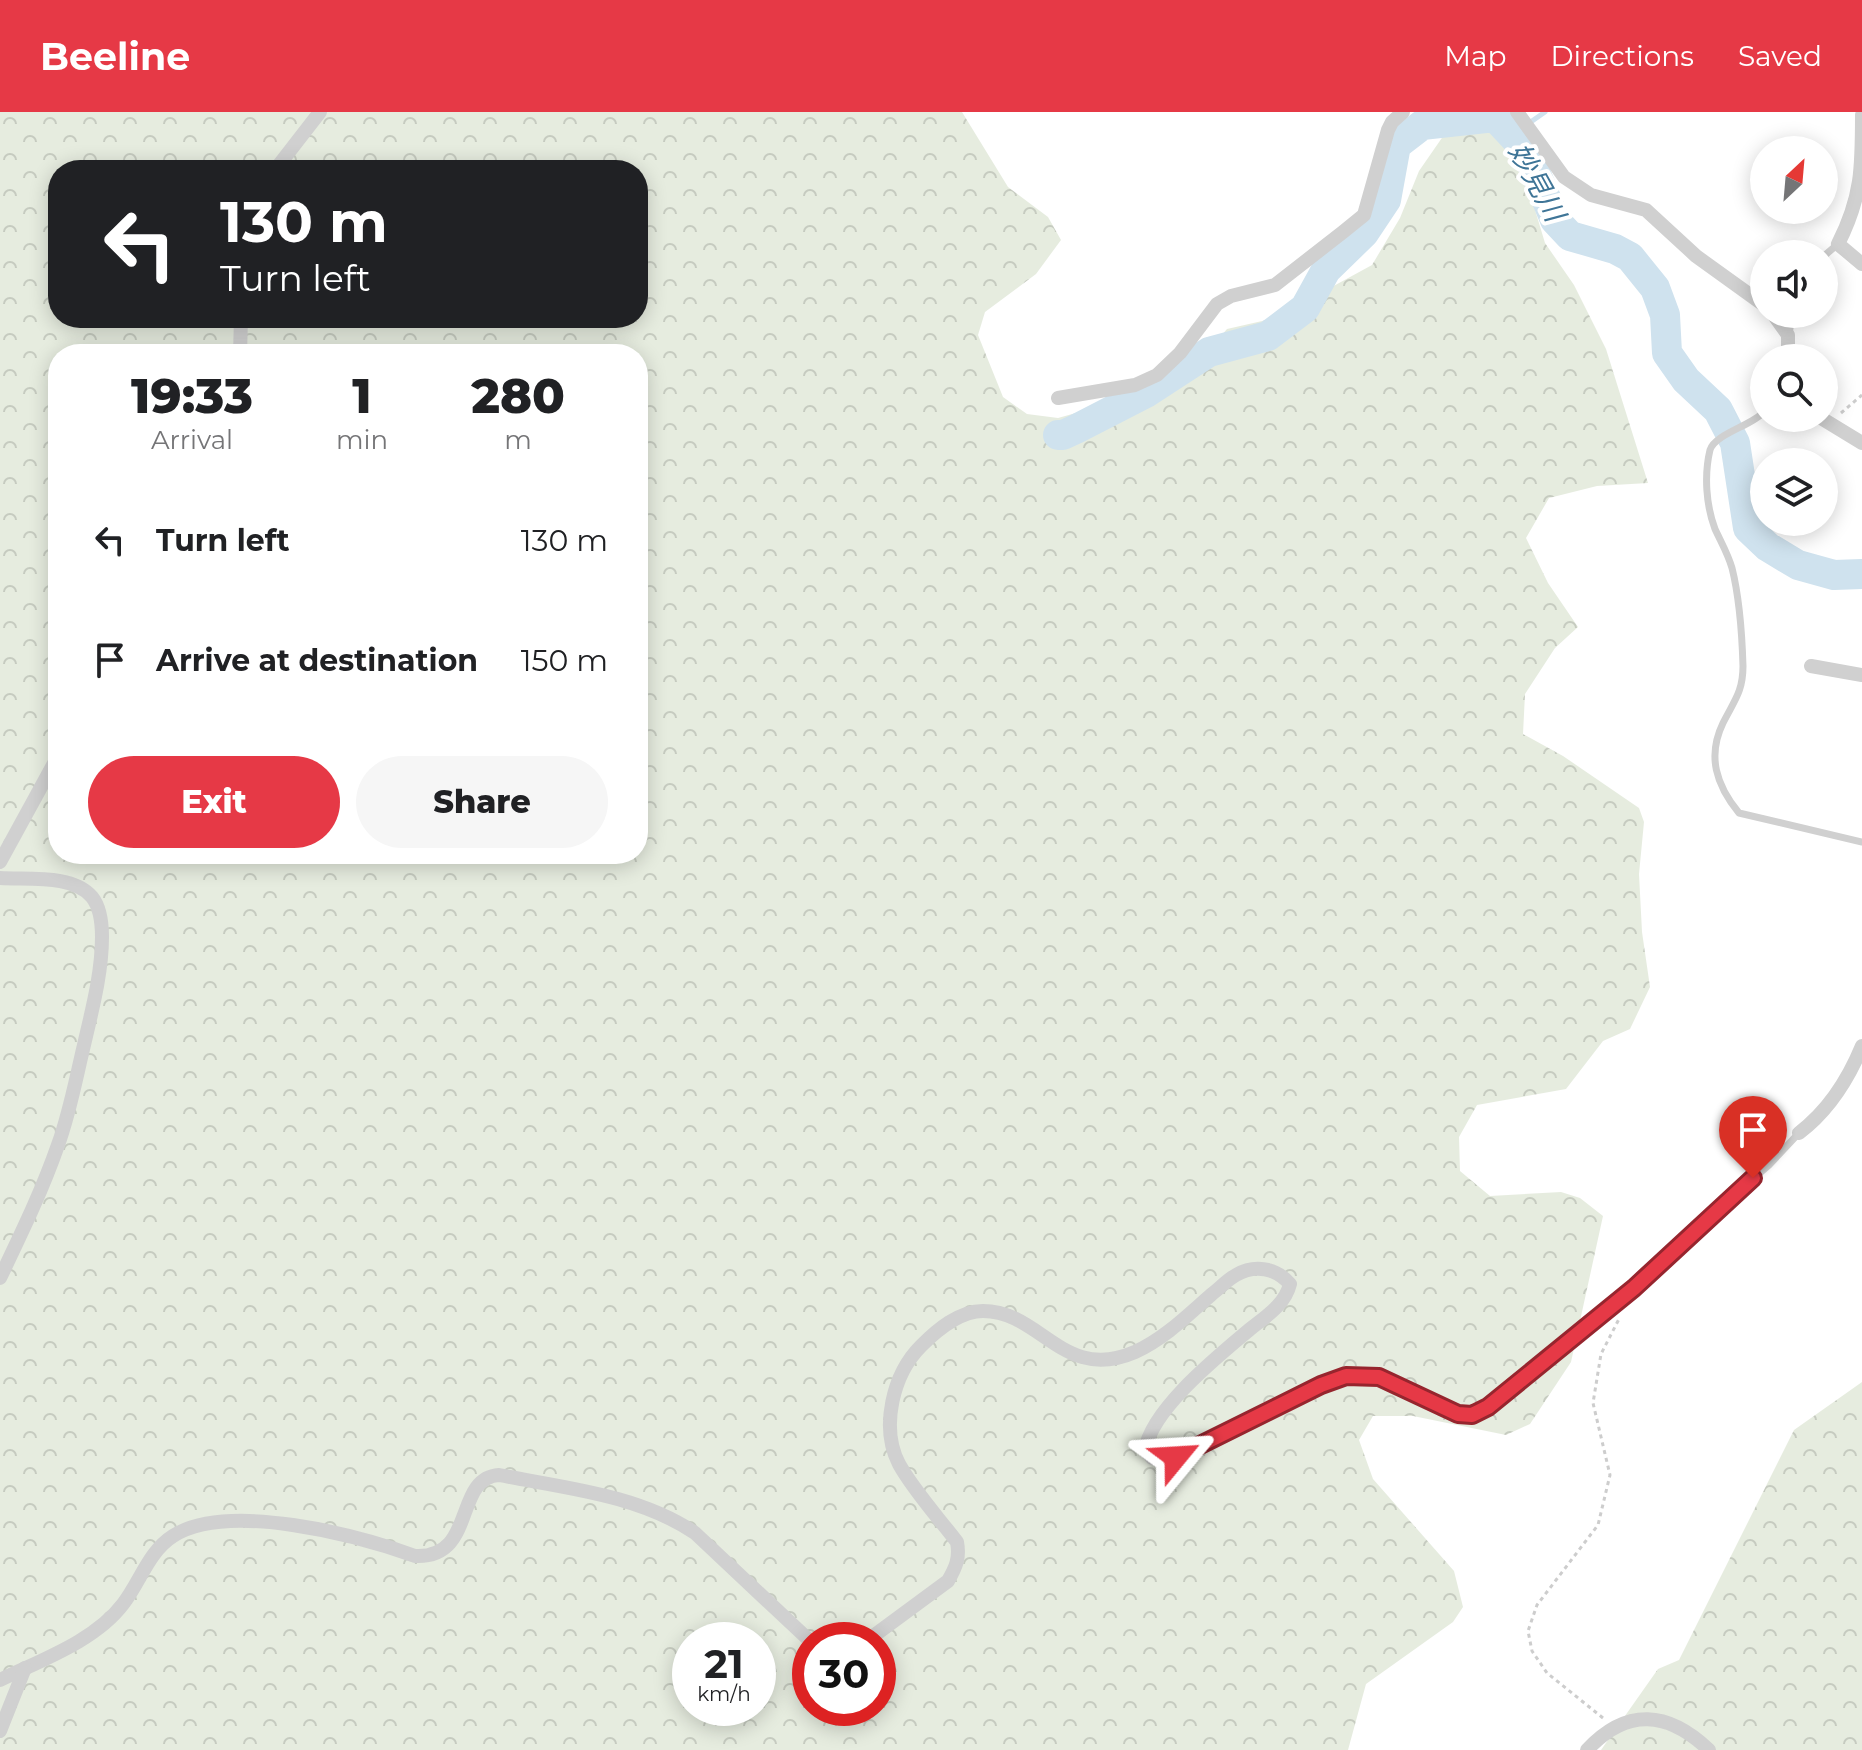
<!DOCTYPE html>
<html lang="en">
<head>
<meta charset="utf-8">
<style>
  body { margin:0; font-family:Montserrat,"Noto Sans JP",sans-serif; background:#f6f6f6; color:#202124; height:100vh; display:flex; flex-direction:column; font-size:30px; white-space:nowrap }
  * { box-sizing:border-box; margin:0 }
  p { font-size:26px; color:#757577 }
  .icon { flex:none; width:44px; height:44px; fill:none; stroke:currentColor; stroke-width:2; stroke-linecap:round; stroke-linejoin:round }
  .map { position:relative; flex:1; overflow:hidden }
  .side { position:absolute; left:48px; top:232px; width:600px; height:520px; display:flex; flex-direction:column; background:#fff; border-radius:32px; box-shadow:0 4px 20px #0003 }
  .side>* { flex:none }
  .top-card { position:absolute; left:48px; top:48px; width:600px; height:168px; border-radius:32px; box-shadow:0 4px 20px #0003; background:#202124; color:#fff; overflow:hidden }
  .needle { width:52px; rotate:26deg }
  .buttons { position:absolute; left:1750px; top:24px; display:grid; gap:16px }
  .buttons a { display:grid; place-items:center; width:88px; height:88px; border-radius:50%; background:#fff; box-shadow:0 4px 20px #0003; font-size:40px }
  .speed { position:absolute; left:672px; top:1510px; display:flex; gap:16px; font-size:40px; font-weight:700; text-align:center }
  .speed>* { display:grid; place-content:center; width:104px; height:104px; border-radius:50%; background:#fff; box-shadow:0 4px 20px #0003; line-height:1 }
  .speed small { font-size:20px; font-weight:400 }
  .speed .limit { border:12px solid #d22; background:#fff; color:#111 }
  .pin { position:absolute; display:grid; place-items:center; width:68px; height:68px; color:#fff; margin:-82px -34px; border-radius:50% 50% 50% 0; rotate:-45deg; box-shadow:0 0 8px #0007 }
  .pin .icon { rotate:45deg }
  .me { position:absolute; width:88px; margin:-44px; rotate:63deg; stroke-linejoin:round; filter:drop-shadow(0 0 6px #0008) }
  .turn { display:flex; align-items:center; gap:28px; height:168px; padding:0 40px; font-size:36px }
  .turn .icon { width:104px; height:104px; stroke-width:2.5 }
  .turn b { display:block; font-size:56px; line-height:68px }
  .eta { display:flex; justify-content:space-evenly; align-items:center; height:136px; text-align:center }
  .eta b { font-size:48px; font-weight:800; line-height:56px }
  .action { display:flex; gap:16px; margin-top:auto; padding:16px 40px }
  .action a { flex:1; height:92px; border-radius:48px; background:#e63946; color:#fff; font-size:32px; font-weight:800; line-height:92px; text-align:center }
  .action a+a { background:#f6f6f6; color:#202124 }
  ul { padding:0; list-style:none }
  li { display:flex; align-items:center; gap:24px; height:120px; padding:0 40px }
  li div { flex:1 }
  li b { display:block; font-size:30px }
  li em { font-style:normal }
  header { display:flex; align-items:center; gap:48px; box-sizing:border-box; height:112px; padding:0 40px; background:#e63946; color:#fff }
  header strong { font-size:38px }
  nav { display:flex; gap:44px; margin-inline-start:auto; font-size:28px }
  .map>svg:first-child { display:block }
  .forest { fill:url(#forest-crowns); fill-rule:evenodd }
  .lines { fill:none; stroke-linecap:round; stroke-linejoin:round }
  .stream { stroke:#cfe2ee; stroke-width:5 }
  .river { stroke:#cfe2ee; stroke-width:30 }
  .path { stroke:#cdcdcd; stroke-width:3; stroke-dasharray:4 4; stroke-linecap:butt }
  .lane { stroke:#d0d0d0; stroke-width:7 }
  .street { stroke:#d0d0d0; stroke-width:14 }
  .route-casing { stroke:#96252e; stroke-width:20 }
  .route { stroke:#e63946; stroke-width:14 }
  .labels { text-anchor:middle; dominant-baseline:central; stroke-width:8; stroke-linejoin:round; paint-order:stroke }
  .water-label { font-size:28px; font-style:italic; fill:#3f7597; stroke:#fff }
</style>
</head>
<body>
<header>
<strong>Beeline</strong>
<nav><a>Map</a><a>Directions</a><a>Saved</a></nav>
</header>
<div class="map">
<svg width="1862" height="1638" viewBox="0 0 1862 1638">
  <defs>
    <pattern id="forest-crowns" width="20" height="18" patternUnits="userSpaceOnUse" patternTransform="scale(2)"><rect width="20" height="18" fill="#e6ecdf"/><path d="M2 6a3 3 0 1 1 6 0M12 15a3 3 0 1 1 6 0" fill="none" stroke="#c6cbc0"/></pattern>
  </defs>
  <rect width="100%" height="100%" fill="#fff"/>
  <g class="forest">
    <path d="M0,0H962L1008,75L1048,105L1061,128L1036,162L985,200L978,223L1003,285L1027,302L1058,306L1179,272L1227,217L1275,206L1372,153L1400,106L1419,59L1455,7L1495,14L1516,35L1545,131L1574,173L1606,237L1648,371L1597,374L1549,386L1526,426L1548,471L1578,515L1555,536L1525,582L1523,622L1563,644L1639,696L1644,710L1639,762L1642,820L1650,875L1630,917L1603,929L1566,977L1477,993L1459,1025L1460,1059L1490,1084L1561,1080L1580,1086L1603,1104L1571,1250L1530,1312L1506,1323L1413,1304H1373L1359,1328L1373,1367L1454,1459L1463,1495L1453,1510L1366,1572L1348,1638H0ZM58,58H638V206H58ZM58,242H638V742H58ZM690,1528H758V1596H690ZM810,1528H878V1596H810Z"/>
    <polygon points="1862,1270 1862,1638 1601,1638 1658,1557 1679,1548 1794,1318"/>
  </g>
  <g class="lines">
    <polyline class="stream" points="1512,23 1545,0"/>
    <polyline class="river" points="1058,323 1063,323 1076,317 1146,281 1209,240 1268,224 1305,196 1326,158 1364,121 1386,88 1396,33 1422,13 1495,5 1526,38 1555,108 1570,124 1615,137 1630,145 1655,176 1665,203 1667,241 1686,268 1718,298 1735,331 1748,416 1768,435 1798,453 1834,463 1862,462"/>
    <g class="path">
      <polyline points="1841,301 1862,283"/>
      <polyline points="1603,1606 1547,1561 1532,1539 1528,1519 1537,1493 1598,1413 1610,1363 1593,1291 1601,1242 1620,1205"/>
    </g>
    <g class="lane">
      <polyline points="1824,144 1838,132"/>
      <polyline points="1789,221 1793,202"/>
      <path d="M1764,300C1751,314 1715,322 1710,338C1704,363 1706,393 1715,417C1721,430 1728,442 1732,456C1740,488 1742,521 1743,554C1743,580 1734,589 1723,611C1707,644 1716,673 1739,701L1862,730"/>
      <polyline points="1488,1295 1634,1176 1713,1101 1769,1053 1799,1021"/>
    </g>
    <g class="street">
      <polyline points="1517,0 1564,65 1591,83 1646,98 1696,144 1764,193"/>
      <path d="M1862,3C1862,55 1862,85 1838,132L1862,152"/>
      <polyline points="275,58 320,0"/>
      <polyline points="1773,202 1788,223 1788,246"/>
      <polyline points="240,242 241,206"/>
      <polyline points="1058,286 1135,273 1157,263 1180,241 1217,192 1231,184 1275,173 1343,120 1364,103 1388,18 1392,10 1403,0"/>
      <polyline points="1821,306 1862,331"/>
      <polyline points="1811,554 1862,563"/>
      <polyline points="0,750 58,644"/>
      <path d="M0,766C28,768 73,762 92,785C100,795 102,812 102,825C102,861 92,898 84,933C76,966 70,1000 58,1033C42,1079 21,1122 0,1166"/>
      <path d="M1799,1021C1828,999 1848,968 1862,934"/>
      <path d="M868,1528L948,1469C956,1455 960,1446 957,1430C938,1405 914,1379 899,1352C880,1315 893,1262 921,1234C937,1218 959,1199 983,1199C1041,1199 1063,1271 1135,1240C1164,1227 1188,1203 1212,1182C1220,1176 1227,1168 1236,1163C1255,1152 1276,1156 1290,1172C1285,1193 1265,1205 1249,1218C1217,1245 1152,1297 1145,1338L1152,1346L1162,1348L1176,1345L1321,1273L1346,1264L1379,1265L1458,1302L1472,1303L1488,1295"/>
      <path d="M0,1568C41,1548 95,1529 123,1492C140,1470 149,1439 173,1424C228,1389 357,1423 415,1444C477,1447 453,1366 499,1363C565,1376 639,1383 695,1421L810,1529"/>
      <polyline points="0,1619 25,1556"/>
      <path d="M1587,1638C1627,1595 1668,1599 1709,1638"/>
    </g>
  </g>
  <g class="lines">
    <defs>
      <polyline id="route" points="1176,1345 1321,1273 1346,1264 1379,1265 1458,1302 1472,1303 1488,1295 1634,1176 1753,1066"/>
    </defs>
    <use href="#route" class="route-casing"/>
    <use href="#route" class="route"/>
  </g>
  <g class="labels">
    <g class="water-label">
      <text transform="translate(1537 70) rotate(61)">妙見川</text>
    </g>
  </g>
</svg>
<div class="buttons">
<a><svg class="needle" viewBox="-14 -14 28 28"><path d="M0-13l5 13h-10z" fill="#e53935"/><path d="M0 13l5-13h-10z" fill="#757577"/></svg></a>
<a><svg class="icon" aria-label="sound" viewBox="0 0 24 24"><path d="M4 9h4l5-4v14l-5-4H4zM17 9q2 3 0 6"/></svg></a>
<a><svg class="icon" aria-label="search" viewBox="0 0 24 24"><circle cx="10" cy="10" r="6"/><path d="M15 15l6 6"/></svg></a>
<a><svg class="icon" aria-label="layers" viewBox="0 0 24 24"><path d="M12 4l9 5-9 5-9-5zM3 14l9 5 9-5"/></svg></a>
</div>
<div class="speed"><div>21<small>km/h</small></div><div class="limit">30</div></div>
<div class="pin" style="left:1753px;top:1066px;background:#d93025"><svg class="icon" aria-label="arrive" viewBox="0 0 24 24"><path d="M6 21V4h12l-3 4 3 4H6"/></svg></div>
<svg class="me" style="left:1176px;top:1345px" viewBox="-20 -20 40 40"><path d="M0-17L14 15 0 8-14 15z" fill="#e63946" stroke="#fff" stroke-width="4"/></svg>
<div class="top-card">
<div class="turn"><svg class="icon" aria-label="left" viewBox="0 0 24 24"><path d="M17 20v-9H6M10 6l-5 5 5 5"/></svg><div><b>130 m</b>Turn left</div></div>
</div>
<section class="side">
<div class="eta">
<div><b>19:33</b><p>Arrival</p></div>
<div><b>1</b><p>min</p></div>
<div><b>280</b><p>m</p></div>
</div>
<ul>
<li><svg class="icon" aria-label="left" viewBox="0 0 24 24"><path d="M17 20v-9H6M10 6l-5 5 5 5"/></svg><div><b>Turn left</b></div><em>130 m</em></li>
<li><svg class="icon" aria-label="arrive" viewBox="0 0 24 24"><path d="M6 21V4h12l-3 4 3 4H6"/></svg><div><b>Arrive at destination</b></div><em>150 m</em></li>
</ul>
<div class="action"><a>Exit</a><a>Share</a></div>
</section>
</div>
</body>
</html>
